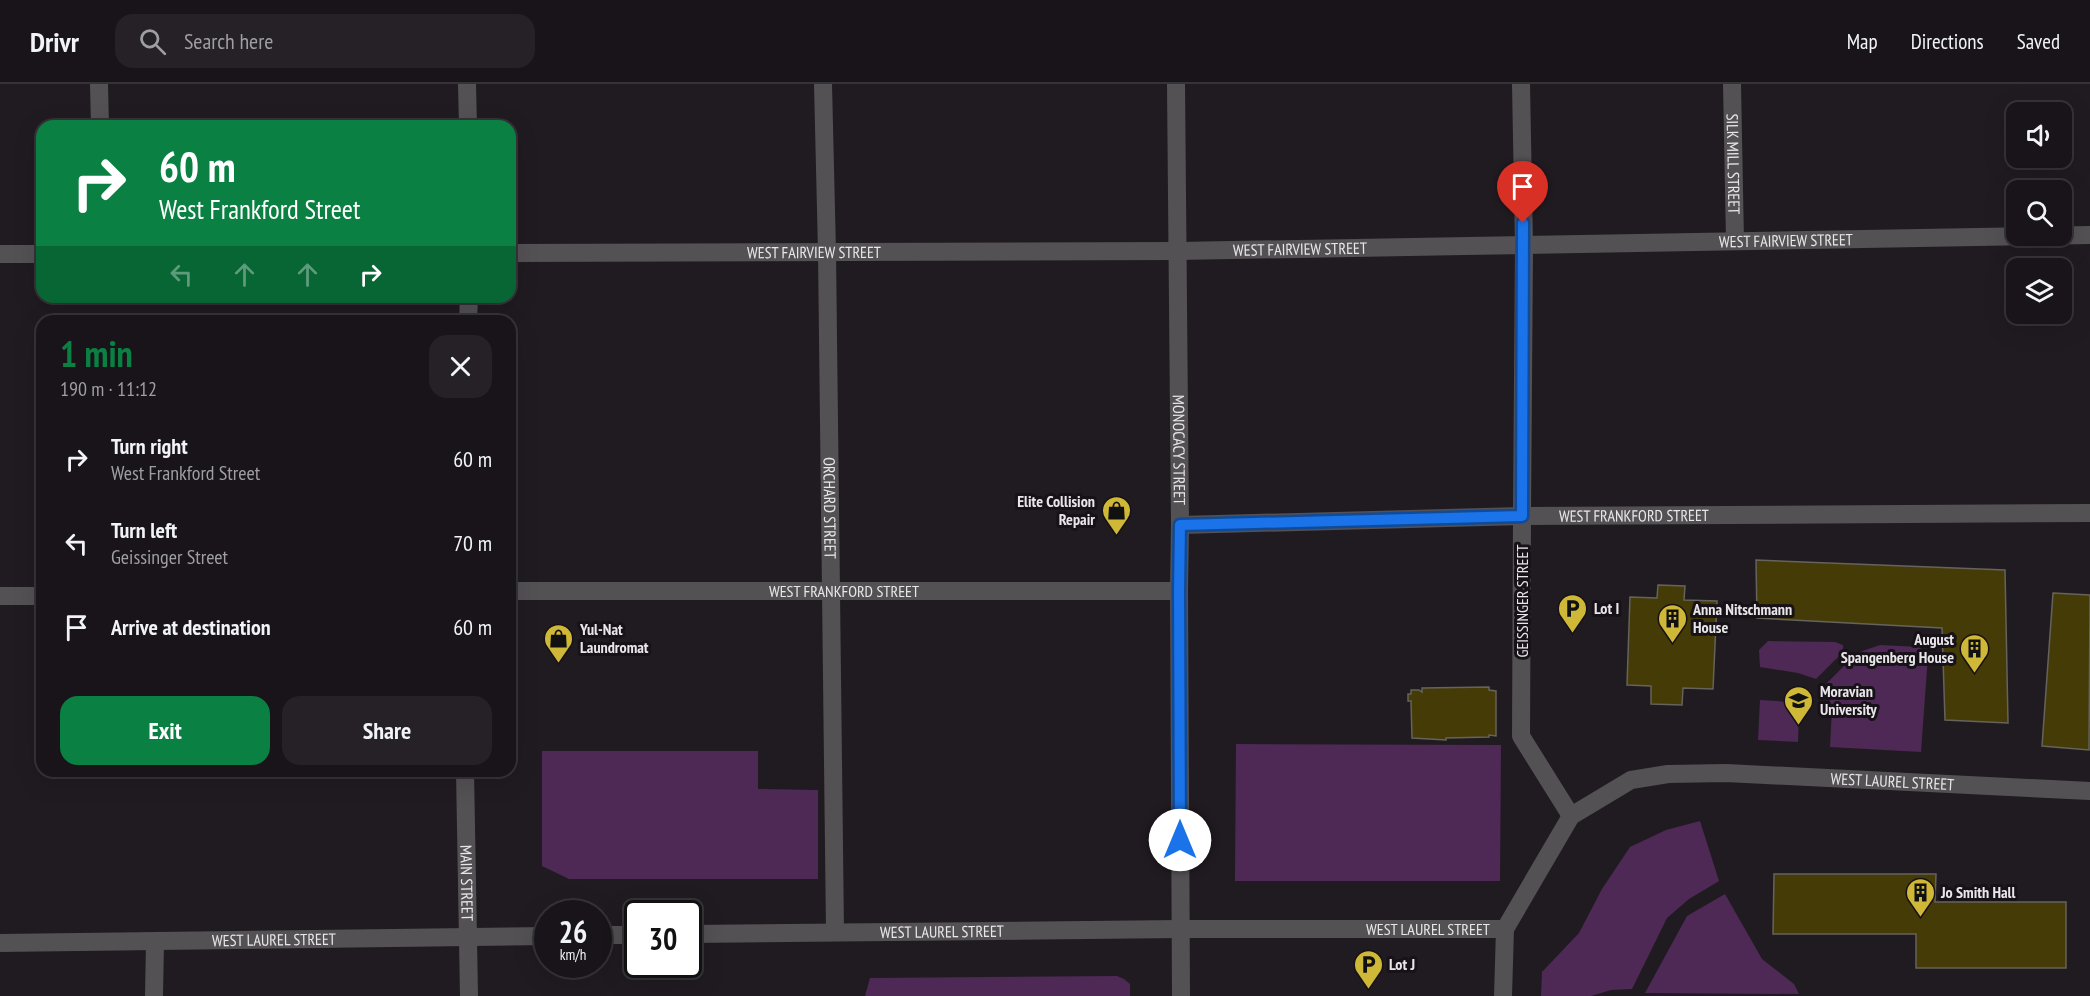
<!DOCTYPE html>
<html lang="en">
<head>
<meta charset="utf-8">
<style>
  body { margin:0; font-family:"PT Sans Narrow",sans-serif; background:#252126; color:#f1f3f6; height:100vh; display:flex; flex-direction:column; font-size:22px; white-space:nowrap }
  * { box-sizing:border-box; margin:0 }
  p { font-size:20px; color:#9f9ea2 }
  .icon { flex:none; width:33px; height:33px; fill:none; stroke:currentColor; stroke-width:2; stroke-linecap:round; stroke-linejoin:round }
  .map { position:relative; flex:1; overflow:hidden }
  .side { position:absolute; left:36px; top:231px; width:480px; height:462px; display:flex; flex-direction:column; background:#181419; border-radius:18px; box-shadow:0 6px 24px #0002,0 0 0 2px #363338 }
  .side>* { flex:none }
  .banner { position:absolute; left:36px; top:36px; width:480px; height:183px; border-radius:18px; box-shadow:0 6px 24px #0002,0 0 0 2px #363338; background:#0b8043; color:#fff; overflow:hidden }
  .controls { position:absolute; left:2006px; top:18px; display:grid; gap:12px }
  .controls a { display:grid; place-items:center; width:66px; height:66px; border-radius:12px; background:#181419; box-shadow:0 6px 24px #0002,0 0 0 2px #363338; font-size:30px }
  .speed { position:absolute; left:534px; top:816px; display:flex; gap:12px; font-size:30px; font-weight:700; text-align:center }
  .speed>* { display:grid; place-content:center; width:78px; height:78px; border-radius:50%; background:#181419; box-shadow:0 6px 24px #0002,0 0 0 2px #363338; line-height:1 }
  .speed small { font-size:15px; font-weight:400 }
  .speed .limit { border:3px solid #111; border-radius:9px; background:#fff; color:#111 }
  .pin { position:absolute; display:grid; place-items:center; width:51px; height:51px; color:#fff; margin:-62px -26px; border-radius:50% 50% 50% 0; rotate:-45deg; box-shadow:0 0 6px #0007 }
  .pin .icon { rotate:45deg }
  .me { position:absolute; width:66px; margin:-33px; rotate:0deg; stroke-linejoin:round; filter:drop-shadow(0 0 4px #0008) }
  .turn { display:flex; align-items:center; gap:21px; height:126px; padding:0 24px; font-size:27px }
  .turn .icon { width:78px; height:78px; stroke-width:2.5 }
  .turn b { display:block; font-size:42px; line-height:51px }
  .lanes { display:flex; align-items:center; height:57px; padding:0 24px; background:#0003; justify-content:center; gap:30px; direction:ltr }
  .lanes .off { opacity:.35 }
  .round { display:grid; place-items:center; flex:none; width:63px; height:63px; border-radius:18px; background:#252126 }
  .summary { display:flex; align-items:center; justify-content:space-between; height:102px; padding:0 24px }
  h1 { font-size:36px; font-weight:700; line-height:45px; color:#0b8043 }
  .action { display:flex; gap:12px; margin-top:auto; padding:12px 24px }
  .action a { flex:1; height:69px; border-radius:18px; background:#0b8043; color:#fff; font-size:24px; font-weight:700; line-height:69px; text-align:center }
  .action a+a { background:#252126; color:#f1f3f6 }
  ul { padding:0; list-style:none }
  li { display:flex; align-items:center; gap:18px; height:84px; padding:0 24px }
  li div { flex:1 }
  li b { display:block; font-size:22px }
  li em { font-style:normal }
  header { display:flex; align-items:center; gap:36px; box-sizing:border-box; height:84px; padding:0 30px; background:#181419; border-bottom:2px solid #363338 }
  header strong { font-size:28px }
  nav { display:flex; gap:33px; margin-inline-start:auto; font-size:21px }
  .search { width:420px; height:54px; background:#252126; display:flex; align-items:center; gap:15px; box-sizing:border-box; padding:0 21px; border-radius:18px; color:#9f9ea2; font-size:22px }
  .map>svg:first-child { display:block }
  .green { fill:#4e2956 }
  .building { fill:#453b07; stroke:#65635b; stroke-width:1.5 }
  .lines { fill:none; stroke-linecap:round; stroke-linejoin:round }
  .service { stroke:#545154; stroke-width:18 }
  .minor { stroke:#545154; stroke-width:18 }
  .tertiary { stroke:#545154; stroke-width:18 }
  .route-casing { stroke:#114b97; stroke-width:15 }
  .route { stroke:#1a73e8; stroke-width:10 }
  .labels { text-anchor:middle; dominant-baseline:central; stroke-width:6; stroke-linejoin:round; paint-order:stroke }
  .street-label { font-size:16px; fill:#e9e6ea; stroke:#171217 }
  .poi-label { font-size:16px; font-weight:bold; fill:#e9e6ea; stroke:#171217; text-anchor:start }
</style>
</head>
<body>
<header>
<strong>Drivr</strong>
<div class="search"><svg class="icon" aria-label="search" viewBox="0 0 24 24"><circle cx="10" cy="10" r="6"/><path d="M15 15l6 6"/></svg>Search here</div>
<nav><a>Map</a><a>Directions</a><a>Saved</a></nav>
</header>
<div class="map">
<svg width="2090" height="912" viewBox="0 0 2090 912">
  <rect width="100%" height="100%" fill="#201b21"/>
  <g class="green">
    <polygon points="1768,557 1835,558 1843,561 1843,568 1816,595 1798,589 1760,583 1759,566"/>
    <polygon points="1880,561 1919,563 1928,571 1921,668 1830,663 1832,624 1825,601 1857,569"/>
    <polygon points="1760,616 1791,618 1799,628 1798,658 1758,656"/>
    <polygon points="1236,660 1501,661 1500,797 1235,797"/>
    <polygon points="542,667 758,667 758,705 818,706 818,795 569,795 542,782"/>
    <polygon points="1700,737 1719,797 1689,815 1667,834 1632,905 1611,906 1591,912 1541,912 1542,888 1579,849 1602,805 1630,763 1666,746"/>
    <polygon points="1725,810 1762,875 1794,900 1799,910 1645,909 1687,832"/>
    <polygon points="1117,892 1124,895 1130,900 1130,912 865,912 870,894"/>
  </g>
  <g class="building">
    <polygon points="1756,476 2005,486 2008,639 1945,636 1942,544 1757,534"/>
    <polygon points="1658,501 1685,502 1684,516 1717,517 1713,605 1683,604 1682,621 1651,620 1651,602 1627,601 1630,513 1657,514"/>
    <polygon points="2053,509 2090,511 2089,666 2042,662"/>
    <polygon points="1489,603 1489,606 1496,607 1496,652 1489,651 1489,653 1446,654 1446,656 1412,654 1411,617 1408,617 1408,610 1411,610 1411,606 1419,606 1422,608 1422,604"/>
    <polygon points="1774,790 1936,790 1935,818 2066,818 2066,884 1916,884 1916,850 1773,850"/>
  </g>
  <g class="lines">
    <g class="service">
      <polyline points="99,0 100,42"/>
      <path id="s1" d="M823,0L827,168L835,848"/>
      <path id="s2" d="M1521,0L1524,162L1522,432L2090,429"/>
      <path id="s3" d="M1732,0L1735,157"/>
      <polyline points="0,512 42,512"/>
      <polyline points="154,912 155,858"/>
      <polyline points="1503,912 1505,845"/>
    </g>
    <g class="minor">
      <path id="s4" d="M1176,0L1180,441L1179,507L1181,912"/>
      <path id="s5" d="M510,169L1178,167L2090,151"/>
      <polyline points="0,170 42,170"/>
      <polyline points="1180,441 1522,432 1521,652 1571,732"/>
      <path id="s6" d="M510,507H1179"/>
      <path id="s7" d="M688,850L1181,845H1505L1571,732L1631,696L1668,690L1726,689L2090,707"/>
      <polyline points="598,851 638,851"/>
      <path id="s8" d="M0,859L548,852"/>
    </g>
    <g class="tertiary">
      <polyline points="467,0 468,42"/>
      <polyline points="468,237 469,213"/>
      <path id="s9" d="M465,687L469,912"/>
    </g>
  </g>
  <g class="lines">
    <defs>
      <polyline id="route" points="1180,756 1179,507 1180,441 1522,432 1523,139"/>
    </defs>
    <use href="#route" class="route-casing"/>
    <use href="#route" class="route"/>
  </g>
  <defs>
    <symbol id="shop-pin" viewBox="-11 -11 22 30"><path d="M0 17L-7.5 6A9.5 9.5 0 1 1 7.5 6Z" fill="#cfb837" stroke="#171217"/><path d="M-5-2.5h2.3a2.7 3.5 0 0 1 5.4 0H5L5.5 6h-11ZM-1.5-2.5h3a1.5 2.3 0 0 0-3 0Z" fill="#111"/></symbol>
    <symbol id="parking-pin" viewBox="-11 -11 22 30"><path d="M0 17L-7.5 6A9.5 9.5 0 1 1 7.5 6Z" fill="#cfb837" stroke="#171217"/><path d="M-3.5-5.5H1a3.5 3.5 0 0 1 0 7H-1V5.5H-3.5ZM-1-3.4V-.6H.8a1.4 1.4 0 0 0 0-2.8Z" fill="#111"/></symbol>
    <symbol id="building-pin" viewBox="-11 -11 22 30"><path d="M0 17L-7.5 6A9.5 9.5 0 1 1 7.5 6Z" fill="#cfb837" stroke="#171217"/><path d="M-4-6H4V6H1V3H-1V6H-4ZM-2.5-4.3h1.7v1.8h-1.7ZM.8-4.3h1.7v1.8H.8ZM-2.5-1h1.7V.8h-1.7ZM.8-1h1.7V.8H.8Z" fill="#111"/></symbol>
    <symbol id="university-pin" viewBox="-11 -11 22 30"><path d="M0 17L-7.5 6A9.5 9.5 0 1 1 7.5 6Z" fill="#cfb837" stroke="#171217"/><path d="M0-5L7-2L0 1L-7-2ZM-4 1L0 2.5L4 1V4Q0 6-4 4Z" fill="#111"/></symbol>
  </defs>
  <g fill-rule="evenodd">
    <use href="#shop-pin" x="1100" y="410" width="33" height="45"/>
    <use href="#parking-pin" x="1556" y="508" width="33" height="45"/>
    <use href="#building-pin" x="1656" y="518" width="33" height="45"/>
    <use href="#shop-pin" x="542" y="538" width="33" height="45"/>
    <use href="#building-pin" x="1958" y="548" width="33" height="45"/>
    <use href="#university-pin" x="1782" y="600" width="33" height="45"/>
    <use href="#building-pin" x="1904" y="792" width="33" height="45"/>
    <use href="#parking-pin" x="1352" y="864" width="33" height="45"/>
  </g>
  <g class="labels">
    <g class="street-label">
      <text stroke="none"><textPath href="#s3" startOffset="80">SILK MILL STREET</textPath></text>
      <text stroke="none"><textPath href="#s5" startOffset="1276">WEST FAIRVIEW STREET</textPath></text>
      <text stroke="none"><textPath href="#s5" startOffset="790">WEST FAIRVIEW STREET</textPath></text>
      <text stroke="none"><textPath href="#s5" startOffset="304">WEST FAIRVIEW STREET</textPath></text>
      <text stroke="none"><textPath href="#s4" startOffset="366">MONOCACY STREET</textPath></text>
      <text stroke="none"><textPath href="#s1" startOffset="424">ORCHARD STREET</textPath></text>
      <text stroke="none"><textPath href="#s2" startOffset="544">WEST FRANKFORD STREET</textPath></text>
      <text stroke="none"><textPath href="#s6" startOffset="334">WEST FRANKFORD STREET</textPath></text>
      <text transform="translate(1522 517) rotate(-90)">GEISSINGER STREET</text>
      <text stroke="none"><textPath href="#s7" startOffset="1280">WEST LAUREL STREET</textPath></text>
      <text stroke="none"><textPath href="#s9" startOffset="112">MAIN STREET</textPath></text>
      <text stroke="none"><textPath href="#s7" startOffset="740">WEST LAUREL STREET</textPath></text>
      <text stroke="none"><textPath href="#s7" startOffset="254">WEST LAUREL STREET</textPath></text>
      <text stroke="none"><textPath href="#s8" startOffset="274">WEST LAUREL STREET</textPath></text>
    </g>
    <g class="poi-label">
      <text x="1095" y="417" text-anchor="end">Elite Collision<tspan x="1095" dy="18">Repair</tspan></text>
      <text x="1594" y="524">Lot I</text>
      <text x="1693" y="525">Anna Nitschmann<tspan x="1693" dy="18">House</tspan></text>
      <text x="580" y="545">Yul-Nat<tspan x="580" dy="18">Laundromat</tspan></text>
      <text x="1954" y="555" text-anchor="end">August<tspan x="1954" dy="18">Spangenberg House</tspan></text>
      <text x="1820" y="607">Moravian<tspan x="1820" dy="18">University</tspan></text>
      <text x="1941" y="808">Jo Smith Hall</text>
      <text x="1389" y="880">Lot J</text>
    </g>
  </g>
</svg>
<div class="controls">
<a><svg class="icon" aria-label="sound" viewBox="0 0 24 24"><path d="M4 9h4l5-4v14l-5-4H4zM17 9q2 3 0 6"/></svg></a>
<a><svg class="icon" aria-label="search" viewBox="0 0 24 24"><circle cx="10" cy="10" r="6"/><path d="M15 15l6 6"/></svg></a>
<a><svg class="icon" aria-label="layers" viewBox="0 0 24 24"><path d="M12 4l9 5-9 5-9-5zM3 14l9 5 9-5"/></svg></a>
</div>
<div class="speed"><div>26<small>km/h</small></div><div class="limit">30</div></div>
<div class="pin" style="left:1523px;top:139px;background:#d93025"><svg class="icon" aria-label="arrive" viewBox="0 0 24 24"><path d="M6 21V4h12l-3 4 3 4H6"/></svg></div>
<svg class="me" style="left:1180px;top:756px" viewBox="-20 -20 40 40"><circle r="19" fill="#fff"/><path d="M0-13L10 11 0 6-10 11z" fill="#1a73e8"/></svg>
<div class="banner">
<div class="turn"><svg class="icon" aria-label="right" viewBox="0 0 24 24"><path d="M7 20v-9h11M14 6l5 5-5 5"/></svg><div><b>60 m</b>West Frankford Street</div></div>
<div class="lanes"><svg class="icon off" aria-label="left" viewBox="0 0 24 24"><path d="M17 20v-9H6M10 6l-5 5 5 5"/></svg><svg class="icon off" aria-label="ahead" viewBox="0 0 24 24"><path d="M12 20V5M6 11l6-6 6 6"/></svg><svg class="icon off" aria-label="ahead" viewBox="0 0 24 24"><path d="M12 20V5M6 11l6-6 6 6"/></svg><svg class="icon" aria-label="right" viewBox="0 0 24 24"><path d="M7 20v-9h11M14 6l5 5-5 5"/></svg></div>
</div>
<section class="side">
<div class="summary"><div><h1>1 min</h1><p>190 m · 11:12</p></div><a class="round"><svg class="icon" aria-label="close" viewBox="0 0 24 24"><path d="M6 6l12 12M18 6L6 18"/></svg></a></div>
<ul>
<li><svg class="icon" aria-label="right" viewBox="0 0 24 24"><path d="M7 20v-9h11M14 6l5 5-5 5"/></svg><div><b>Turn right</b><p>West Frankford Street</p></div><em>60 m</em></li>
<li><svg class="icon" aria-label="left" viewBox="0 0 24 24"><path d="M17 20v-9H6M10 6l-5 5 5 5"/></svg><div><b>Turn left</b><p>Geissinger Street</p></div><em>70 m</em></li>
<li><svg class="icon" aria-label="arrive" viewBox="0 0 24 24"><path d="M6 21V4h12l-3 4 3 4H6"/></svg><div><b>Arrive at destination</b></div><em>60 m</em></li>
</ul>
<div class="action"><a>Exit</a><a>Share</a></div>
</section>
</div>
</body>
</html>
